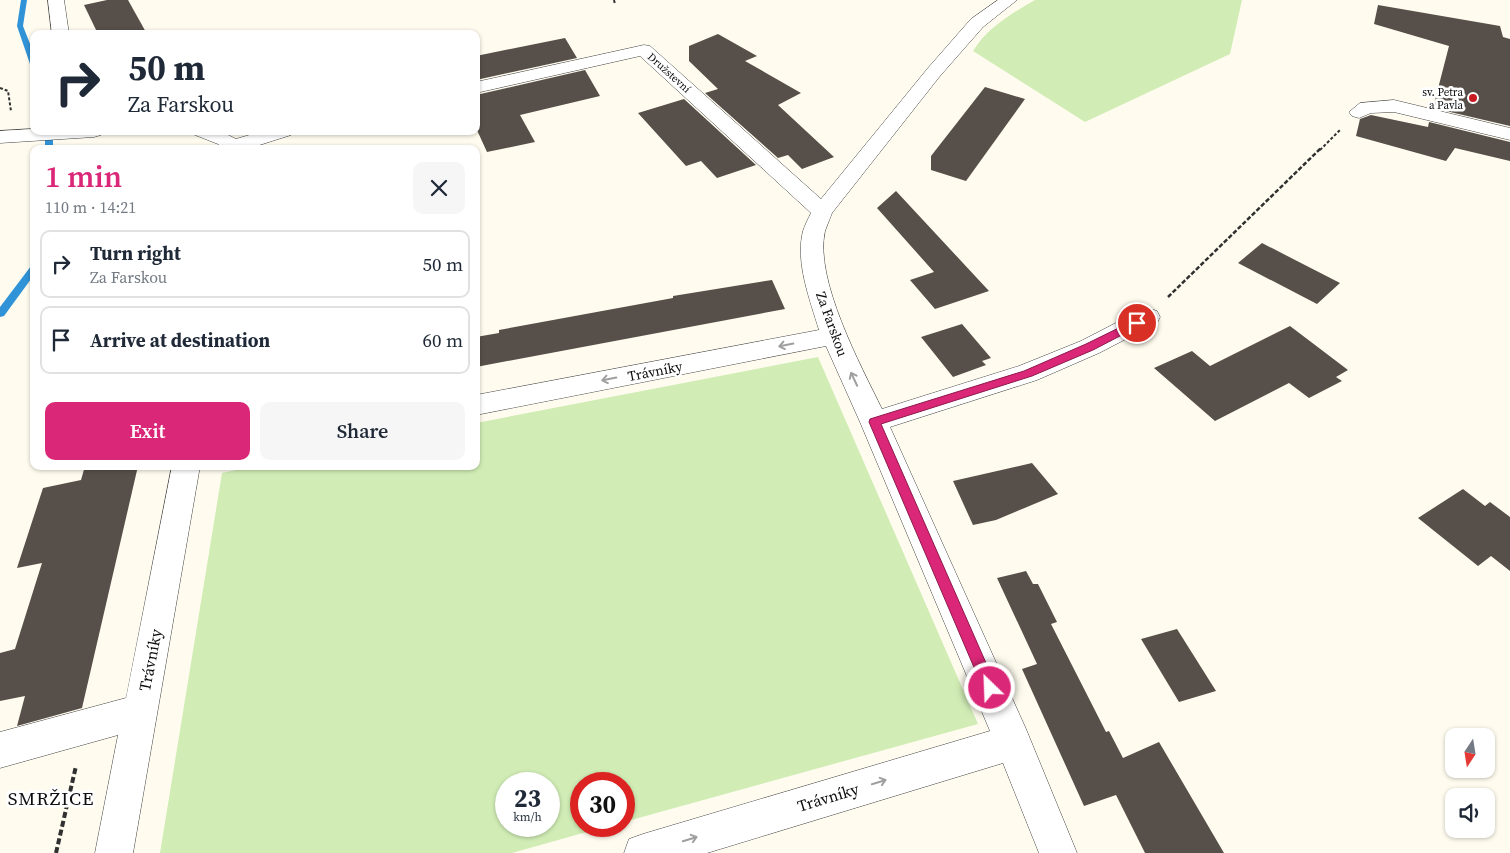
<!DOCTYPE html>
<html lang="en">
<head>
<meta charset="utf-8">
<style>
  body { margin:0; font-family:"Source Serif 4",serif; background:#f6f6f7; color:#1f2937; height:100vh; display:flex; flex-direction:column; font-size:19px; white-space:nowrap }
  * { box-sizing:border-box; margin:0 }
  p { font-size:16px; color:#747a83 }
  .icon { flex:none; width:28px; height:28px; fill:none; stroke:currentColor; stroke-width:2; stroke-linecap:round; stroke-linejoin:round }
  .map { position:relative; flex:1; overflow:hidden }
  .drawer { position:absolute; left:30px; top:145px; width:450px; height:325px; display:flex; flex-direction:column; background:#fff; border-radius:10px; box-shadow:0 1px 4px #0004 }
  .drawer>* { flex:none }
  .hud { position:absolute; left:30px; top:30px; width:450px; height:105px; border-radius:10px; box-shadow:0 1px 4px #0004; background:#fff; color:#1f2937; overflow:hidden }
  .needle { width:32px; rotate:192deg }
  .controls { position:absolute; left:1445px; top:728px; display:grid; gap:10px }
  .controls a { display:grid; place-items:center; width:50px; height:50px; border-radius:10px; background:#fff; box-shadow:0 1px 4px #0004; font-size:25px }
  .speed { position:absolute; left:495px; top:772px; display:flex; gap:10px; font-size:25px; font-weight:700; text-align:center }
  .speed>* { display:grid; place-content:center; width:65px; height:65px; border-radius:50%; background:#fff; box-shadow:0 1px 4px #0004; line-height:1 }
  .speed small { font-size:12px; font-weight:400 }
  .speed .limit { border:8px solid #d22; background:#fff; color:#111 }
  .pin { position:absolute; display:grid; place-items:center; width:42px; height:42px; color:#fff; margin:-21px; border:2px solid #fff; border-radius:50%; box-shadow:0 1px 5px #0007 }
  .me { position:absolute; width:55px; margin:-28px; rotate:336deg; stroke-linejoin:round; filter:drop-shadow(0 0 4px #0008) }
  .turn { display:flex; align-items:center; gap:18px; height:105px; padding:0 15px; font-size:22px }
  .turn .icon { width:65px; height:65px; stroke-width:2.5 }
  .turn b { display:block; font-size:35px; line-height:42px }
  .round { display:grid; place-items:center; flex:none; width:52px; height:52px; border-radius:10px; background:#f6f6f7 }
  .head { display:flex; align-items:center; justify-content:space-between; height:85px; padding:0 15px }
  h1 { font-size:30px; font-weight:600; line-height:38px; color:#db2777 }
  .primary-button { display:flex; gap:10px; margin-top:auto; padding:10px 15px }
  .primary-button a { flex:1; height:58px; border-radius:10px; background:#db2777; color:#fff; font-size:20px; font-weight:600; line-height:58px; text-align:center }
  .primary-button a+a { background:#f6f6f7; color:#1f2937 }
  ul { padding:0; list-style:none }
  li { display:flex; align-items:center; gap:15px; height:68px; margin:0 10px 8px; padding:0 5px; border:2px solid #e0e1e3; border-radius:10px }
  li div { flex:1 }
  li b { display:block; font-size:19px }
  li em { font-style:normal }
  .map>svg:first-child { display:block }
  .green { fill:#d1edb5; fill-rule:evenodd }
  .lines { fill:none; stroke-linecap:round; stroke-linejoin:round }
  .stream { fill:#3193d7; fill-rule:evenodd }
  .building { fill:#574f49 }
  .minor-casing { stroke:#414141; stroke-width:1 }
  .path-far2 { stroke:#303030; stroke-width:2; stroke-dasharray:3 2; stroke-linecap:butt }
  .path-far1 { stroke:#303030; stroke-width:2.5; stroke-dasharray:4.5 2; stroke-linecap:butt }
  .path { stroke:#303030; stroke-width:4; stroke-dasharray:6 3; stroke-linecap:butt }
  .minor { fill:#fff; fill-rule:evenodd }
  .oneway { stroke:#9f9f9f }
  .route { fill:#db2777; stroke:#8e194d }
  .poi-dot { fill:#c81b22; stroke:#fff; stroke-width:2 }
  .labels { text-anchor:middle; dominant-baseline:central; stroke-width:5; stroke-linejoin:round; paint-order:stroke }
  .far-street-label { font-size:11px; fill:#0e0e0e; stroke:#fff }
  .far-poi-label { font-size:11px; fill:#0e0e0e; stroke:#fff; text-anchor:end }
  .street-label { font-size:14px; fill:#0e0e0e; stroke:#fff }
  .near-street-label { font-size:16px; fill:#0e0e0e; stroke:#fff }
  .near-quarter-label { font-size:19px; letter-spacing:1px; fill:#0e0e0e; stroke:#fff }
</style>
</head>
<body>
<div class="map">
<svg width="1510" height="853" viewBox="0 0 1510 853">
  <rect width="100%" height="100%" fill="#fffcef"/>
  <g class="green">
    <path d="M1035,0H1242L1230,54L1085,122L973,51C988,27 1011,14 1035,0Z"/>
    <path d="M818,357L978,724L624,822V784H581V826H608L512,853H160L222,473L255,466H476V423ZM506,784H549V826H506Z"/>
  </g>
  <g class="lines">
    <g class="stream">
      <polygon points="21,0 27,0 23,26 34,54 34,66 30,64 17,26"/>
      <rect x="45" y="131" width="8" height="18"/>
      <polygon points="34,265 34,275 4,316 0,317 0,307 31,266"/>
    </g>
  </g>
  <g class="building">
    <polygon points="107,0 128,0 147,34 98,34 84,5"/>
    <polygon points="1378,5 1500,26 1503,37 1510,39 1510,126 1433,108 1449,46 1374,24"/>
    <polygon points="718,34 757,56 745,61 801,93 778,105 834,157 802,169 788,155 778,158 705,93 718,89 689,61 689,46"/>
    <polygon points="565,38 577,58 476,80 476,56"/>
    <polygon points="585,70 600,96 520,115 535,142 487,152 476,128 476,95"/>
    <polygon points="985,87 1025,99 966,181 931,170 931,156"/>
    <polygon points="684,99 756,165 717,178 701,161 686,166 638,113"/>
    <polygon points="1371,115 1428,127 1429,122 1510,142 1510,161 1455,148 1446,161 1356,136 1360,119"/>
    <polygon points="896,191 989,291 935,309 910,280 934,272 877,208"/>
    <polygon points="1262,243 1340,283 1317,304 1238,263"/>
    <polygon points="772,280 785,309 476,367 476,337 499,333 499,330 673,298 673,296"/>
    <polygon points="962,324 991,358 982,361 986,365 953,377 921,337"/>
    <polygon points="1290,326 1348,370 1336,377 1342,381 1309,398 1289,383 1215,421 1154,368 1192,351 1210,366"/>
    <polygon points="1032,463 1058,494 996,520 973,525 953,481"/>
    <polygon points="85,466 138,466 82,708 17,726 25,696 0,701 0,653 15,649 42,563 17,568 43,488 81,480"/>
    <polygon points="1463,489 1485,506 1490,502 1510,517 1510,571 1491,556 1478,566 1418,518"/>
    <polygon points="1026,571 1033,584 1038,584 1057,622 1051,624 1106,732 1109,731 1123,758 1159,742 1224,853 1145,853 1116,795 1084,806 1022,669 1037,664 997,578"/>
    <polygon points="1177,629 1216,691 1179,702 1141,639"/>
  </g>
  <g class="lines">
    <defs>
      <g id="minor">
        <polygon points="48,0 64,0 69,34 52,34"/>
        <path d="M998,0H1017L983,27L940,76L832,213C830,219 827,225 825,231C814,279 861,366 882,409L1019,366L1081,341L1139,311L1148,308L1157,311L1160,317L1157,323L1099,353L1037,380L890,427L1026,729L1077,853H1039L1003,763L707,853H624L629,839L643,834L990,731L860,422L826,346L476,415V395L819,330C810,300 795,262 803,231C805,225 808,219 811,213L640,56L476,93V82L644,45L650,46L821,199L928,68L971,19Z"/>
        <polygon points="1394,100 1510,128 1510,140 1394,112 1371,113 1359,118 1352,116 1349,112 1360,103"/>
        <polygon points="34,129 34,131 104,131 101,135 94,137 0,143 0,131"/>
        <polygon points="192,131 220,131 236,139 263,131 294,131 291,135 247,149 223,149 218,144 195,135"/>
        <polygon points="172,466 200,466 133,853 95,853 118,735 0,768 0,732 126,698"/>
      </g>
    </defs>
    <use href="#minor" class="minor-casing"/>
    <g class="path-far2">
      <polyline points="614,0 615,4"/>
      <polyline points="0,88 8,91 11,111"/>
      <polyline points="1320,150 1341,129"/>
    </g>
    <polyline class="path-far1" points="1168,297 1321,148"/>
    <polyline class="path" points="56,853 76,766"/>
    <use href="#minor" class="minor"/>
  </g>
  <defs><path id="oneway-shaft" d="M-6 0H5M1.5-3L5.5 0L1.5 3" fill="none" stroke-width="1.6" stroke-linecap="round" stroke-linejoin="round" transform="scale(1.25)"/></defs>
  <g class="oneway">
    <use href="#oneway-shaft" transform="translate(786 345) rotate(169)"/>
    <use href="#oneway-shaft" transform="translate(609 379) rotate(169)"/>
    <use href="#oneway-shaft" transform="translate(854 379) rotate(-115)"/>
    <use href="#oneway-shaft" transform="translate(879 782) rotate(-17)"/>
    <use href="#oneway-shaft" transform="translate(690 839) rotate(-17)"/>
  </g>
  <polygon class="route" points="1137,319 1141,320 1141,325 1093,350 1032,376 881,424 997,688 995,693 990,695 985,693 869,422 870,419 1024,371 1086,344"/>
  <circle class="poi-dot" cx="1473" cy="98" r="5"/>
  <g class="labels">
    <g class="far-street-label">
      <text transform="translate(669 73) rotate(42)">Družstevní</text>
    </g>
    <g class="far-poi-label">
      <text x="1463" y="92">sv. Petra<tspan x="1463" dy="13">a Pavla</tspan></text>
    </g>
    <g class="street-label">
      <text transform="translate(832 324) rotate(70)">Za Farskou</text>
      <text transform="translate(655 371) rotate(-11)">Trávníky</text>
    </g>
    <g class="near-street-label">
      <text transform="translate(150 660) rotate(-79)">Trávníky</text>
      <text transform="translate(828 797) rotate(-17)">Trávníky</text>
    </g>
    <g class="near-quarter-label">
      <text x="51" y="798">SMRŽICE</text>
    </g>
  </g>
</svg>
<div class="controls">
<a><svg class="needle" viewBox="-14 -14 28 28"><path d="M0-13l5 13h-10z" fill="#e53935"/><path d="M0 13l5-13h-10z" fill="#747a83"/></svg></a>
<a><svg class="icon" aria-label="sound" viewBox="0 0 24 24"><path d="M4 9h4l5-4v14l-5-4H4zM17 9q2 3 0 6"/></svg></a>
</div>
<div class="speed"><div>23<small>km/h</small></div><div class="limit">30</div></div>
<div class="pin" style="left:1137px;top:323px;background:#d93025"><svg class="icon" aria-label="arrive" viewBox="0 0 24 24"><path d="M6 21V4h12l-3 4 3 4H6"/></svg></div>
<svg class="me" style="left:990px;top:688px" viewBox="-20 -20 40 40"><circle r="17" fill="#db2777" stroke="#fff" stroke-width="3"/><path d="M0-11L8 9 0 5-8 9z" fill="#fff"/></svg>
<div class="hud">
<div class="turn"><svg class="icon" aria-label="right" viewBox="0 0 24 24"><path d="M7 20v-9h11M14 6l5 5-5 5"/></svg><div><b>50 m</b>Za Farskou</div></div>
</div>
<section class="drawer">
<div class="head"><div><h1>1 min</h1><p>110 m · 14:21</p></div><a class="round"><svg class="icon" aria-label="close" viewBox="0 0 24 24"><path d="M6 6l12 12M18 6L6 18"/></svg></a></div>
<ul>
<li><svg class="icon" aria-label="right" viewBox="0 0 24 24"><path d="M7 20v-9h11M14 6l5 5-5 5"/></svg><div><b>Turn right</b><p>Za Farskou</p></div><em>50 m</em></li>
<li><svg class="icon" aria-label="arrive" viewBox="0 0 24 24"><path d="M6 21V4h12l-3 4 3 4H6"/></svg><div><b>Arrive at destination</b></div><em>60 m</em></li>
</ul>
<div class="primary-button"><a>Exit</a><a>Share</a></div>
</section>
</div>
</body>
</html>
